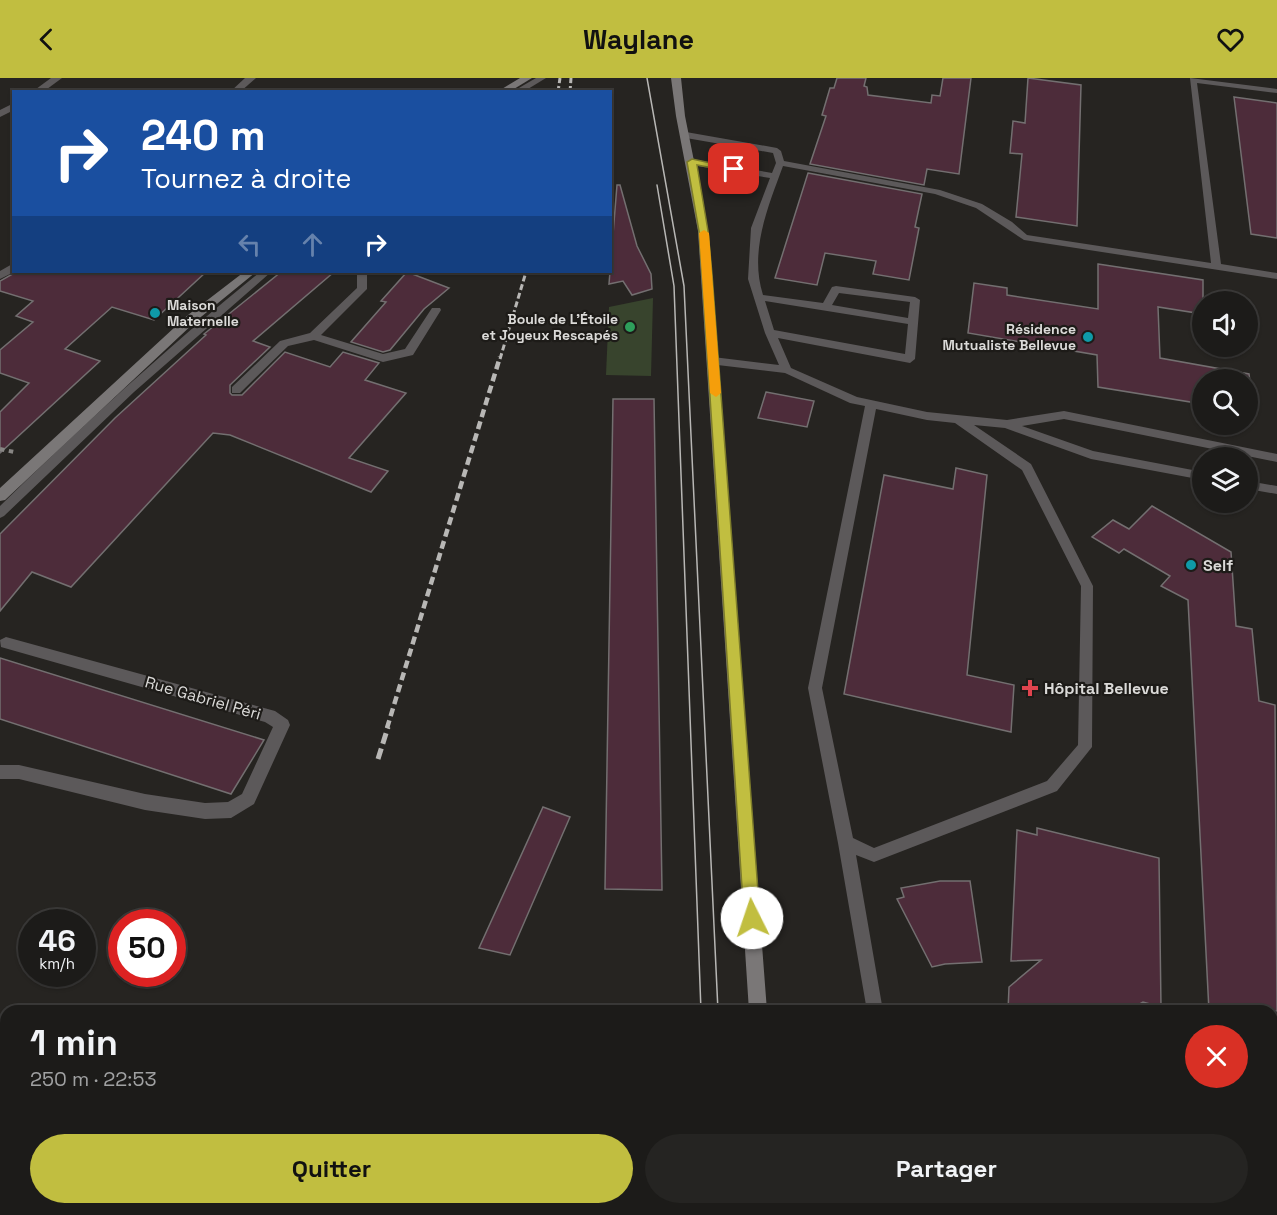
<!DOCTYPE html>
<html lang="fr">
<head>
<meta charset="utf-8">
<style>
  body { margin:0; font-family:"Space Grotesk",sans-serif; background:#252422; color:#f1f3f6; height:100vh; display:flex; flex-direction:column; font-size:22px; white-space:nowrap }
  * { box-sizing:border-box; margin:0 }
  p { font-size:20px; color:#a0a1a2 }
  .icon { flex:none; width:33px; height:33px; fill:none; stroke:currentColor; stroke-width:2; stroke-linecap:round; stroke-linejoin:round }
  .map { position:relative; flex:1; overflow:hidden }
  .details { position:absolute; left:0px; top:927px; width:1278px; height:210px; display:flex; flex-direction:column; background:#1c1b19; border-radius:18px 18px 0 0; box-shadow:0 2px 4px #0004,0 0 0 2px #3a3938 }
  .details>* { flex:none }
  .guide { position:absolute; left:12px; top:12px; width:600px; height:183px; border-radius:0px; box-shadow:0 2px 4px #0004,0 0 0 2px #3a3938; background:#1a4fa0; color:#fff; overflow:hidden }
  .fabs { position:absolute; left:1192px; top:213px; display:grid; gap:12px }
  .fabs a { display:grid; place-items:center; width:66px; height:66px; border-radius:50%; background:#1c1b19; box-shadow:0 2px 4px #0004,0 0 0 2px #3a3938; font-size:30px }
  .speed { position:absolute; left:18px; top:831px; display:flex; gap:12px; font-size:30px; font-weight:700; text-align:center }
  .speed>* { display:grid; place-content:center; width:78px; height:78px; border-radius:50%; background:#1c1b19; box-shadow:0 2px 4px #0004,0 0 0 2px #3a3938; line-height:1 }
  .speed small { font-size:15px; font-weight:400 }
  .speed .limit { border:9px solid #d22; background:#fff; color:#111 }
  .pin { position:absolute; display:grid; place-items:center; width:51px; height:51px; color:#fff; margin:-26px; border-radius:12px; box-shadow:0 3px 9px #0006 }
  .me { position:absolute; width:66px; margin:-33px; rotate:356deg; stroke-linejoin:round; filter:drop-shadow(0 0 4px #0008) }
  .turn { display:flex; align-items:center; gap:21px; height:126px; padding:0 30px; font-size:27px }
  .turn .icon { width:78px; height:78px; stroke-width:2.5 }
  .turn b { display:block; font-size:42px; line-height:51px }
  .lanes { display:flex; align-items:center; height:57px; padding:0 30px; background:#0003; justify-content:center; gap:30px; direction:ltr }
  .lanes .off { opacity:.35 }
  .round { display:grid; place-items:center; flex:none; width:63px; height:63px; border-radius:32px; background:#252422 }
  .summary { display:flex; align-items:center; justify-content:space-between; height:102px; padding:0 30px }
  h1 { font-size:36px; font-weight:700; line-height:45px }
  .action { display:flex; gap:12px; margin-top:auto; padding:12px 30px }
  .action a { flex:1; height:69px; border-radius:36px; background:#c1be40; color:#111; font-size:24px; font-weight:700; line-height:69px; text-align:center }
  .action a+a { background:#252422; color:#f1f3f6 }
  header { display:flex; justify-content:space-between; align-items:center; height:78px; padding:0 30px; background:#c1be40; color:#111; font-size:27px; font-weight:700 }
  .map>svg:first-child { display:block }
  .green { fill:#38442d }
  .building { fill:#4d2c3a; stroke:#736f70; stroke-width:1.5 }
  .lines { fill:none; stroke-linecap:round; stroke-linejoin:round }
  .path { stroke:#888684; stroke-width:4; stroke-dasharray:4.5 4.5; stroke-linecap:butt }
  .lane { fill:#5c595a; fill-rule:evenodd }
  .street { fill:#5c595a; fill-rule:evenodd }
  .secondary { fill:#7a7777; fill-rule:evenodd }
  .tram { stroke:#b8b7b5; stroke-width:1.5 }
  .rail-far2 { stroke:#b8b7b5; stroke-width:3; stroke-dasharray:6 3; stroke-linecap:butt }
  .rail-far1 { stroke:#b8b7b5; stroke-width:4.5; stroke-dasharray:8 4.5; stroke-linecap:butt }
  .rail { stroke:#b8b7b5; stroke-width:5; stroke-dasharray:11 5; stroke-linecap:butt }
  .route { fill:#c1be40; stroke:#7d7c2a; stroke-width:1.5 }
  .slow { fill:#f59e0b }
  .culture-dot { fill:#0f9aa8; stroke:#1d1b18; stroke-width:2 }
  .leisure-dot { fill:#2e9e5b; stroke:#1d1b18; stroke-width:2 }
  .health-dot { fill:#e0444e; stroke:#1d1b18; stroke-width:2 }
  .labels { text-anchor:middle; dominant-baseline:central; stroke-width:4.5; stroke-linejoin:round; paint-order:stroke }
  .far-poi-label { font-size:14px; font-weight:bold; fill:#dbdad8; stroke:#1d1b18; text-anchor:end }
  .poi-label { font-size:16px; font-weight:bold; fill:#dbdad8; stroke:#1d1b18; text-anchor:start }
  .street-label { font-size:16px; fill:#dbdad8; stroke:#1d1b18 }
</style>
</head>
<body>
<header><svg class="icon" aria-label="back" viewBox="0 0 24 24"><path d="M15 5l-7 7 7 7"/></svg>Waylane<svg class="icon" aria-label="heart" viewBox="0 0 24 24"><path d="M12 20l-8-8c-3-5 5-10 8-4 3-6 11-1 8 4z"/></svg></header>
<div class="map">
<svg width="1277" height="1137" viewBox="0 0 1277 1137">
  <rect width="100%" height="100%" fill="#262421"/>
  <polygon class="green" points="653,220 651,298 606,297 609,229"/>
  <g class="building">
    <polygon points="837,0 866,0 864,8 867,9 868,17 931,25 932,17 940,18 943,0 971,0 959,96 927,91 924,107 810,86 826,38 822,37 830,10 834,10"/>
    <polygon points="1028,0 1081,7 1077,148 1016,139 1022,76 1010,75 1013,43 1025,45"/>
    <polygon points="1234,19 1277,25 1277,160 1251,156"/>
    <polygon points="808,95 922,116 915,149 919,150 909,202 873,196 876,183 825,175 817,207 775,200"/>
    <polygon points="617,107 620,107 637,168 651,196 652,211 632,217 623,203 609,206"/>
    <polygon points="1098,186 1203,202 1203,236 1158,229 1160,280 1249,296 1254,335 1248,334 1248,302 1203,302 1203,326 1098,309 1097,277 968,255 974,205 1007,210 1007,217 1098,231"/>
    <polygon points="16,194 206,194 154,242 112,229 65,271 100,283 0,375 0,334 29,305 0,295 0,272 33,244 16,238 33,223 0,213 0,203"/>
    <polygon points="281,194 334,194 253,263 270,269 230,307 230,315 232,317 242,317 285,274 330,289 343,274 379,285 365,302 406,315 349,380 388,393 371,414 230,357 213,355 71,509 32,494 0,533 0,456 115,340 206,257 204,256"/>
    <polygon points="407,194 449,210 424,231 390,272 383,274 351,264 386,224 381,223"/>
    <polygon points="766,314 814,323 807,349 758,340"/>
    <polygon points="613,321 654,321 662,812 605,811"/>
    <polygon points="956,390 987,397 967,597 1014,607 1011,654 844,616 884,397 953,411"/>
    <polygon points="1152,428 1231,474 1236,548 1252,551 1259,623 1275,627 1277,933 1209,933 1188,522 1161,508 1170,498 1124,471 1119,475 1092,459 1113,442 1129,451"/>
    <polygon points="0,580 264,662 231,716 0,641"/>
    <polygon points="543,729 570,739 510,877 479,870"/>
    <polygon points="1037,750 1159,780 1161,929 1143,924 1127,933 1008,933 1009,909 1041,882 1011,883 1017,752 1037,757"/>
    <polygon points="940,803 970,803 982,884 945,886 932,889 897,821 904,819 901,810"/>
  </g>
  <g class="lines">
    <polyline class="path" points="0,371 14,374"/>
    <g class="lane">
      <polygon points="536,0 546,0 523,14 512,14"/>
      <path d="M1190,0L1277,11V15L1197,5L1221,186L1277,195V201L1024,162L976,130L935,116L783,88C768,129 749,173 763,217L823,225L832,209L836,208L915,219L920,222L915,281L910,285L778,260L791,290L857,319L927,334L1007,342L1064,333L1277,376V384L1064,341L1022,348L1093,373L1203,394V402L1091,381L1005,350L974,347L1031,386L1093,508L1092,669L1057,713L874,784L856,777L883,933H867L838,765L808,610L865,328L850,325L785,295L709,286L708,283L713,279L779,287L765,255L748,201L751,150L770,100L691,87L687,84L691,81L772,95L776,85L773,75L686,60L682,57L686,54L777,70L781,73L784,83L940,112L982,126L1012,144L1027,157L1211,185ZM839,215L910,224L908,240L832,227ZM765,223L908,246L905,276L774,252ZM876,331L927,342L955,345L1022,392L1081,508L1078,667L1047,703L874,770L853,760L822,610Z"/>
      <path d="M260,194H271L134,314L4,438L0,440V428C84,346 170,267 260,194Z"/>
      <polygon points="357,194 367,194 367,211 321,257 383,276 405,271 432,230 440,230 441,232 413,277 383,284 314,262 288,268 240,315 232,315 232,309 280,263 310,255 357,210"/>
      <polygon points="1248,403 1277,408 1277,416 1248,411"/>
      <polygon points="900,1131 918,1131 919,1137 901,1137"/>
    </g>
    <g class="street">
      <polygon points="51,0 62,0 43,14 32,14"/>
      <polygon points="245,0 256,0 240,14 230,14"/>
      <polygon points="14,25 14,32 0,39 0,32"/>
      <polygon points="14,185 14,194 0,201 0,193"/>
      <polygon points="6,559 275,633 288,642 290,647 254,726 231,740 205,741 145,732 19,701 0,701 0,687 19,687 145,716 205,725 228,724 242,716 273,649 265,644 1,569 0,562"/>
    </g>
    <g class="secondary">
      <polygon points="520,0 532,0 509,14 497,14"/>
      <polygon points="671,0 681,0 685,38 708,153 767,933 749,933 698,153 676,38"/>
      <polygon points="244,194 256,194 196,243 5,422 0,423 0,410 188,237"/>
      <rect x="762" y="1131" width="20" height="6"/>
    </g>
    <g class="tram">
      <polyline points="647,0 684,208 718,933"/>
      <polyline points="657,107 674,208 701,933"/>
      <polyline points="709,1131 709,1137"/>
      <polyline points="728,1131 728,1137"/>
    </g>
    <g class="rail-far2">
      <polyline points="558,14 560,0"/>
      <polyline points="570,14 571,0"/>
      <polyline points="500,281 526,194"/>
    </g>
    <polyline class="rail-far1" points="387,650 500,279"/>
    <polyline class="rail" points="378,681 388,649"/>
  </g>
  <polygon class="route" points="692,81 739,91 734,94 697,87 708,153 712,196 760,840 758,846 752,848 746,846 744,840 702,196 699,153 687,84"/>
  <polygon class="slow" points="704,152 709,155 721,315 716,319 710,315 699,155"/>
  <g class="culture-dot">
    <circle cx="155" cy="235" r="6"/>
    <circle cx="1088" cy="259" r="6"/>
    <circle cx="1191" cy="487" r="6"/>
  </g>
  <circle class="leisure-dot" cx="630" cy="249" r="6"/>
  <path class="health-dot" d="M1027 601h6v6h6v6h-6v6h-6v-6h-6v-6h6z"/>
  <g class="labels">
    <g class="far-poi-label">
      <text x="167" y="227" text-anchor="start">Maison<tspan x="167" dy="16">Maternelle</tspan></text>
      <text x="618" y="241">Boule de L'Étoile<tspan x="618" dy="16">et Joyeux Rescapés</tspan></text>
      <text x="1076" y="251">Résidence<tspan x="1076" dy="16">Mutualiste Bellevue</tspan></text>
    </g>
    <g class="poi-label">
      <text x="1203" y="487">Self</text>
      <text x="1044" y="610">Hôpital Bellevue</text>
    </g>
    <g class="street-label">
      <text transform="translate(203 620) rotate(16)">Rue Gabriel Péri</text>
    </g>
  </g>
</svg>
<div class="fabs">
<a><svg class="icon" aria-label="sound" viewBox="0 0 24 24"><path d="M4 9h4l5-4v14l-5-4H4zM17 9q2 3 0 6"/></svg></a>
<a><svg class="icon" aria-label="search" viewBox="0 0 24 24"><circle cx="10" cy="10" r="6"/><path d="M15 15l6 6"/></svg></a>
<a><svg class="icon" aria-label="layers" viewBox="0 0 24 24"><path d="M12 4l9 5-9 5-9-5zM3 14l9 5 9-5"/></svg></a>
</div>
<div class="speed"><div>46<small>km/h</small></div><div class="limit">50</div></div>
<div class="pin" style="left:734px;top:91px;background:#d93025"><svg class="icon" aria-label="arrive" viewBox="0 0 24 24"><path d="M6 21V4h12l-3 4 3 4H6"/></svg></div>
<svg class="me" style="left:752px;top:840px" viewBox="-20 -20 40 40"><circle r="19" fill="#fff"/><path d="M0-13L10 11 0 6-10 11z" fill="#c1be40"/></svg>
<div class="guide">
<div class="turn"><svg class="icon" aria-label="right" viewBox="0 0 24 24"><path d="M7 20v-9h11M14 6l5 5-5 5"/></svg><div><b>240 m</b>Tournez à droite</div></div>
<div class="lanes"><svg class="icon off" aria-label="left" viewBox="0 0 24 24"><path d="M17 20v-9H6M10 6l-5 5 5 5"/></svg><svg class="icon off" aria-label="ahead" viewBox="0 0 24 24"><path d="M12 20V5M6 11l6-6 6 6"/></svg><svg class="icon" aria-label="right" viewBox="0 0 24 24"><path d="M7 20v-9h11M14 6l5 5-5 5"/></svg></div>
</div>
<section class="details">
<div class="summary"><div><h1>1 min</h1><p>250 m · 22:53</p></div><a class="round" style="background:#d93025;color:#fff"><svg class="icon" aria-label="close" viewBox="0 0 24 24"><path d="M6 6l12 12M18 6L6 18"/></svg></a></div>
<div class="action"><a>Quitter</a><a>Partager</a></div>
</section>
</div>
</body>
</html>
